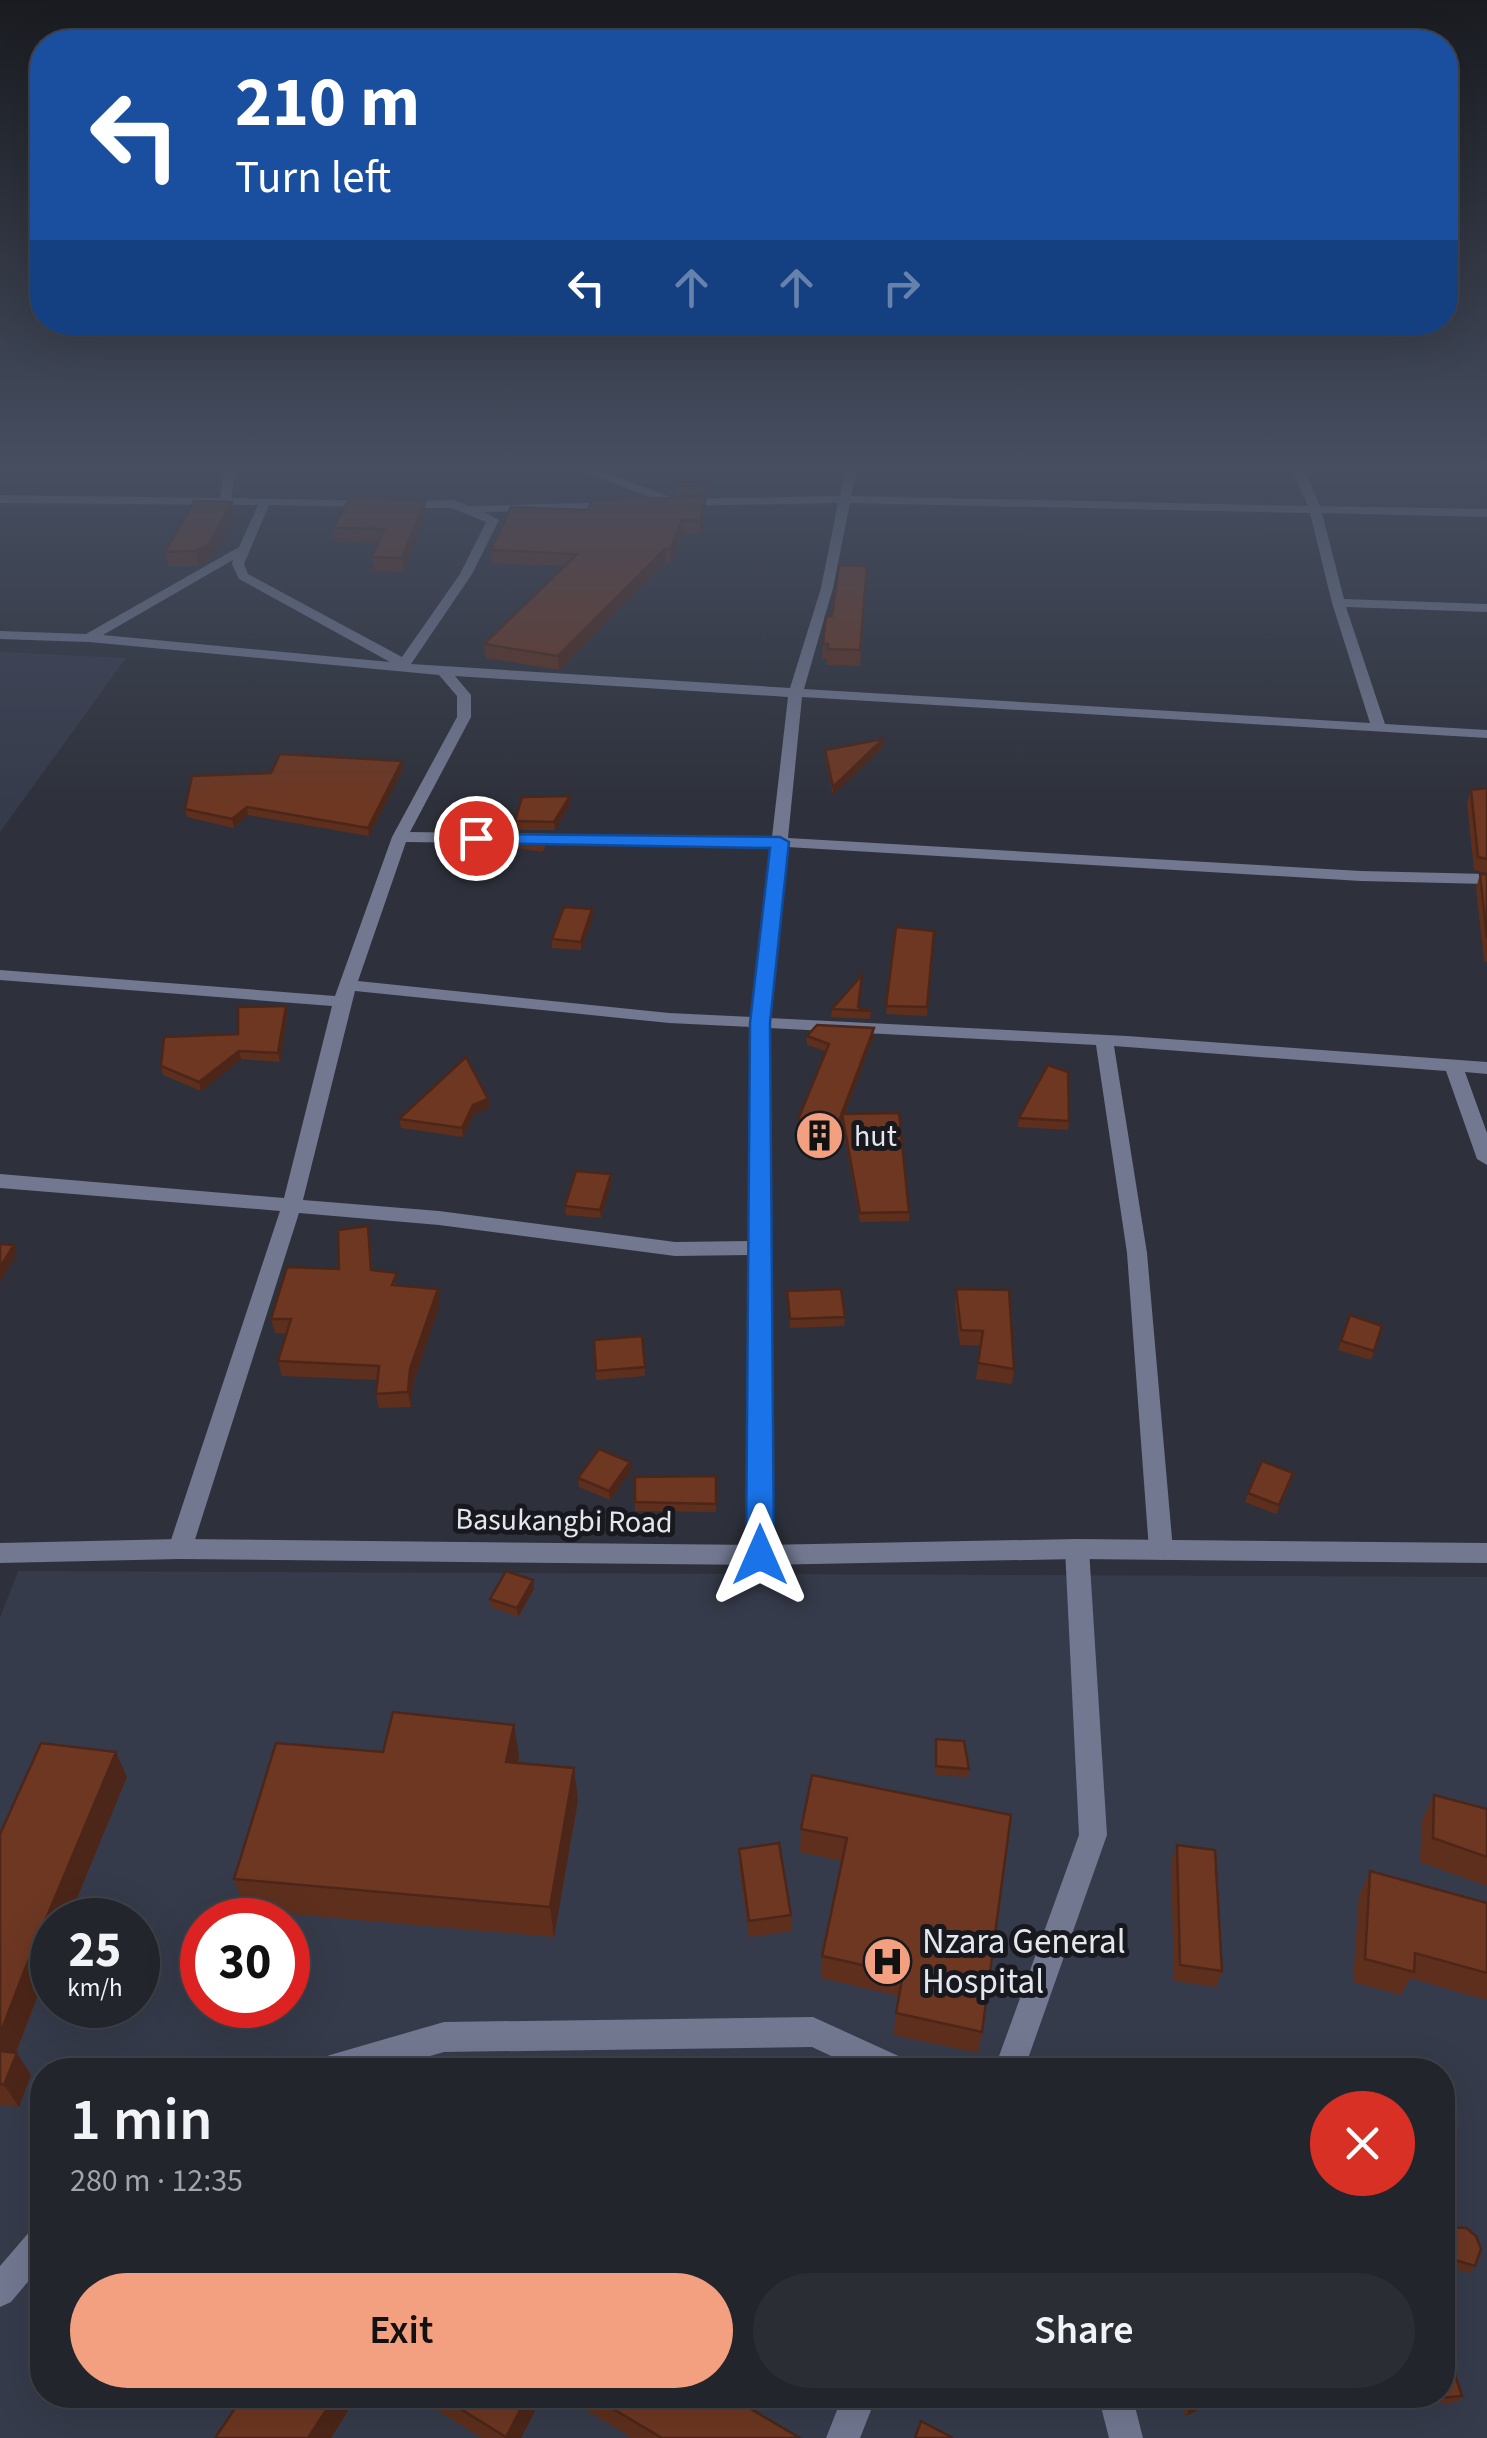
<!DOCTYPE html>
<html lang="en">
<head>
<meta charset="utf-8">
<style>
  body { margin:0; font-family:"Source Sans 3",sans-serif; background:#2a2d34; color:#f1f3f6; height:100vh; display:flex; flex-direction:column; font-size:38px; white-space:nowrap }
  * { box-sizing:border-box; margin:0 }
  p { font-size:32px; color:#a2a5a9 }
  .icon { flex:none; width:55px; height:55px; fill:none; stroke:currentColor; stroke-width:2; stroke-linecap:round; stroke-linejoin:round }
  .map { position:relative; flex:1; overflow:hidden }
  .drawer { position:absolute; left:30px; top:2058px; width:1425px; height:350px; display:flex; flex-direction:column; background:#22252c; border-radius:40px; box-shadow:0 10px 40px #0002,0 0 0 2px #3f4248 }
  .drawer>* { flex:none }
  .banner { position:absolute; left:30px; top:30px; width:1428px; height:305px; border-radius:40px; box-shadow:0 10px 40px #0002,0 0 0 2px #3f4248; background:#1a4fa0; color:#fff; overflow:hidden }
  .speed { position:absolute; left:30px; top:1898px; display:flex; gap:20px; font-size:50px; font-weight:700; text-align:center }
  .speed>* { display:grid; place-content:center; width:130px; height:130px; border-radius:50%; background:#22252c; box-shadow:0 10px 40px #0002,0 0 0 2px #3f4248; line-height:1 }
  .speed small { font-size:25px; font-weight:400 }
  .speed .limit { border:15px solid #d22; background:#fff; color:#111 }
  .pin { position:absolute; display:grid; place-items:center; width:85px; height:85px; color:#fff; margin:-42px; border:5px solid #fff; border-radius:50%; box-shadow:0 2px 10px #0007 }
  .me { position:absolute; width:110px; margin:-55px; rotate:0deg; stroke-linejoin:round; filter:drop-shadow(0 0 8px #0008) }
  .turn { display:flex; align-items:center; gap:35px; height:210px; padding:0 40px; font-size:45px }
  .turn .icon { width:130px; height:130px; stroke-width:2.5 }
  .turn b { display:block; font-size:70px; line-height:85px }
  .lanes { display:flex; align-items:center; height:95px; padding:0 40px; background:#0003; justify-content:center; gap:50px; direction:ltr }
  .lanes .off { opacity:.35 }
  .round { display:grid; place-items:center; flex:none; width:105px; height:105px; border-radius:52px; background:#2a2d34 }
  .head { display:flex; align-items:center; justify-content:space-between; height:170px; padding:0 40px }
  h1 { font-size:60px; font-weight:600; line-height:75px }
  .button { display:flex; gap:20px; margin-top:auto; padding:20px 40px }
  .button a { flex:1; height:115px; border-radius:60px; background:#f2a080; color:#111; font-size:40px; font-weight:600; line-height:115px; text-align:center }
  .button a+a { background:#2a2d34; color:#f1f3f6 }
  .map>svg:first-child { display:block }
  .built { fill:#363b4b; fill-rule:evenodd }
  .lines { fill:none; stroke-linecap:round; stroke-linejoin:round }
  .minor { fill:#717890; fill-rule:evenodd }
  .tertiary { fill:#717890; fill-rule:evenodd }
  .wall { fill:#5e2f1d }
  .shaded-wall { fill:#4c2618 }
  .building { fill:#6d3722; stroke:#4c2618; stroke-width:2.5 }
  .route { fill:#1a73e8; stroke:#114b97; stroke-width:2.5 }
  .labels { text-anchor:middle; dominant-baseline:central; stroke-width:10; stroke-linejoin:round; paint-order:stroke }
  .poi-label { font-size:30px; fill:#e5e7ee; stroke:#18191e; text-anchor:start }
  .street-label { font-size:30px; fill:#e5e7ee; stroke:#18191e }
  .near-poi-label { font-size:35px; fill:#e5e7ee; stroke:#18191e; text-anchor:start }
</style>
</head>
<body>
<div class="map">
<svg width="1487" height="2438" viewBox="0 0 1487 2438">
  <rect width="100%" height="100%" fill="#2e313b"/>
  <g class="built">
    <polygon points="0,652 126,658 0,832"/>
    <path d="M18,1571L1487,1577V2438H0V1618ZM52,1920H138V2005H52ZM202,1920H288V2005H202ZM42,2070H1442V2395H42Z"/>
  </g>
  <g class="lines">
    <g class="minor">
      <path d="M225,463H237L231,498L377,501V505L373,507L269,505L244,564L248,574L402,657L460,574L486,522L452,508H402L398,506V502L454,500L469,506L619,502V506L615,508L484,512L499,520L472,574L411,664L790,688L821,588L838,503L673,506L561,463H578L676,499L840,496L846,463H858L851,496L1308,506L1289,463H1301L1320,506L1487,509V517L1322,513L1344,599L1487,604V612L1346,607L1385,724L1487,730V738L802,697L788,838L1361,871L1487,874V884L1361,881L787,847L769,1018L1127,1036L1487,1062V1074L1465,1072L1487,1133V1165L1477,1159L1446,1071L1114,1046L1147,1253L1173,1550L1169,1557L1161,1560L1153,1557L1149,1550L1127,1253L1096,1045L769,1028L772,1555L768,1562L760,1565L752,1562L748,1555L750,1255L675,1256L439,1225L299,1213L192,1549L188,1556L180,1559L172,1556L168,1549L280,1211L0,1188V1174L284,1198L332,1006L0,980V970L335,996L392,837L457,717V696L439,675L89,642L0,639V631L86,634L239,547L258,505L0,503V495L220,498ZM850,503L1310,513L1332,603L1370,723L804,689L833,588ZM233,560L232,564L239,579L390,662L103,635ZM455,676L788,697L772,837L410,832L471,717V695ZM406,842L771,847L752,1017L669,1013L358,981ZM355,991L669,1023L751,1027L750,1241L675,1242L439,1211L303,1200Z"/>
      <polygon points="1077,1539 1085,1542 1089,1549 1107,1835 1024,2070 994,2070 1079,1835 1065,1549 1069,1542"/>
      <polygon points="813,2017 905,2059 909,2070 861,2070 812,2047 444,2052 381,2070 315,2070 319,2059 330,2055 444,2022"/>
      <polygon points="42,2225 42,2265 11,2302 0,2307 0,2266 31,2230"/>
      <polygon points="843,2395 877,2395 860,2438 826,2438"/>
      <polygon points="1098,2395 1132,2395 1143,2438 1109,2438"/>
    </g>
    <polygon class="tertiary" points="180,1539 760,1545 1077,1539 1487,1543 1487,1563 1077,1559 760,1565 180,1559 0,1563 0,1543"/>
  </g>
  <g class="wall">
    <polygon points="324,463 373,463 367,470 325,466"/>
    <polygon points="716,463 709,495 676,496 676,482"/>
    <polygon points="706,497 706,510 700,534 682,533 671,562 666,562 559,670 486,658 484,644 564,566 492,563 491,550 588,510"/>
    <polygon points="232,502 235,516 211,558 199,566 168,566 165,552"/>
    <polygon points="425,502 426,515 404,572 374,571 372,557 378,543 335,542 333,528"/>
    <polygon points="867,566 860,666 827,665 827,659 822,659 823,644 832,616"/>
    <polygon points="883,747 833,795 825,758 825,750"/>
    <polygon points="403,769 369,836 248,815 234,828 187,817 185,809 271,773"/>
    <polygon points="1487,788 1487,873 1474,870 1467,803 1471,790"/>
    <polygon points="570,796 570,804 555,830 516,830 515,821"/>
    <polygon points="510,839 544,839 545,848 542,852 511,847"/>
    <polygon points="1480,874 1487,874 1487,962 1484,961 1476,888"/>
    <polygon points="593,918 581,950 552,948 552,939"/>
    <polygon points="896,927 934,931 927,1016 886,1014"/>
    <polygon points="859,1007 871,1011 870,1019 831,1017 832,1009"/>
    <polygon points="287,1015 280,1062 241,1059 201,1091 163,1075 161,1066 238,1034"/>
    <polygon points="807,1036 873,1037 845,1114 909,1212 909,1221 860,1222 842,1123 833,1146 802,1147 799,1117 825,1051 807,1045"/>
    <polygon points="488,1099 489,1108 474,1114 463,1137 401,1128 399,1119"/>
    <polygon points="1019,1118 1069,1121 1068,1130 1018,1127"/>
    <polygon points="611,1183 601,1218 566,1215 565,1206"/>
    <polygon points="368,1226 373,1271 399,1285 438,1289 440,1304 413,1384 411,1407 379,1408 376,1394 378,1380 282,1376 278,1361 287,1334 275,1333 271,1319 339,1269"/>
    <polygon points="956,1289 1014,1369 1012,1384 976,1379 981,1346 960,1345 955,1305"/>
    <polygon points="787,1291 845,1317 844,1326 790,1328"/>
    <polygon points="1350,1315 1382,1326 1371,1360 1338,1350"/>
    <polygon points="642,1336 645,1376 596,1380 594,1340"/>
    <polygon points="631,1471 610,1500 579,1487 578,1478"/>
    <polygon points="716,1476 716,1512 635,1511 635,1477"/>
    <polygon points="1291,1482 1276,1514 1245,1502 1248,1493"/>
    <polygon points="533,1580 534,1589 518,1617 491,1607 490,1599"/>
    <polygon points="514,1725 519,1757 518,1763 578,1800 554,1937 245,1910 234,1879 383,1752"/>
    <polygon points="936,1739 969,1769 968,1777 935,1775"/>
    <polygon points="812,1775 982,2032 978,2053 893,2035 899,1996 821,1978 822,1956 842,1861 800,1852 801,1829"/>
    <polygon points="127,1777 52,1920 52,1958 16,2053 31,2075 19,2107 0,2105 0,1834"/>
    <polygon points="1434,1795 1487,1809 1487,1886 1420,1862 1422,1820"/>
    <polygon points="1177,1845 1222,1971 1216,1987 1174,1981 1171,1862"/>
    <polygon points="739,1849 791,1915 791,1931 749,1937 739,1865"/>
    <polygon points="1370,1871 1487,1903 1487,2000 1410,1978 1401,1995 1353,1982 1359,1896"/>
    <polygon points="1448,2227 1475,2266 1470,2273 1447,2266 1442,2258 1442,2234"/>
    <polygon points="413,2395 543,2395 521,2438 482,2438"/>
    <polygon points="561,2395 727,2395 800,2438 632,2438"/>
    <polygon points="1176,2395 1224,2395 1222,2398 1186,2416"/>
    <polygon points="1421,2395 1442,2395 1462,2396 1457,2402 1423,2405"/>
  </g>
  <g class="shaded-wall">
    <polygon points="713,463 716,463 709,495 709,481"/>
    <polygon points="706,497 706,510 700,534 700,521"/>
    <polygon points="232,502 235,516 211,558 199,566 196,551"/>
    <polygon points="425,502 426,515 404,572 402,558"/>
    <polygon points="682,520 682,533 671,562 670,549"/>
    <polygon points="665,549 666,562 559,670 558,656"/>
    <polygon points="883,739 883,747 833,795 833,787"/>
    <polygon points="402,761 403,769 369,836 368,828"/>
    <polygon points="570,796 570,804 555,830 554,822"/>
    <polygon points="247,807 248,815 234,828 232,819"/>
    <polygon points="592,909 593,918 581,950 581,942"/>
    <polygon points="286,1006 287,1015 280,1062 278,1053"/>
    <polygon points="874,1028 873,1037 843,1119 842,1114 842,1123 833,1146 833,1137"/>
    <polygon points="239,1051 241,1059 201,1091 199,1082"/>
    <polygon points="488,1099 489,1108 474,1114 463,1137 462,1128 473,1105"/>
    <polygon points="611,1174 611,1183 601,1218 600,1210"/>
    <polygon points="14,1245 17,1254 0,1282 0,1267"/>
    <polygon points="438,1289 440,1304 413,1384 411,1407 408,1392 410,1369"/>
    <polygon points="630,1462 631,1471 610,1500 609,1491"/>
    <polygon points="533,1580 534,1589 518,1617 517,1608"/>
    <polygon points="514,1725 519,1757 512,1794 506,1762"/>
    <polygon points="116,1752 127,1777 68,1920 52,1920 52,1958 8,2073 0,2060 0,2034 25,1969"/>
    <polygon points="574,1768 578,1800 554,1937 550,1907"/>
    <polygon points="17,2053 31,2075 19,2107 4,2085"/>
    <polygon points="336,2395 358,2395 331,2438 308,2438"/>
    <polygon points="528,2395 543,2395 521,2438 506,2438"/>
    <polygon points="1219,2395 1224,2395 1222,2398 1186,2416 1189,2410"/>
  </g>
  <g class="building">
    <polygon points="681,463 713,463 709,481 676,482"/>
    <polygon points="350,497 425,502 402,558 372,557 384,529 333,528"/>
    <polygon points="706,497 700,521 682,520 670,549 665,549 558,656 484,644 577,554 491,550 511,507 588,510 592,500"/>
    <polygon points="194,501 232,502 209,544 196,551 165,552"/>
    <polygon points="839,565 867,566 860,650 828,649 828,644 823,644 826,616 832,616"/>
    <polygon points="883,739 833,787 825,750"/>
    <polygon points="280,754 402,761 368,828 247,807 232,819 185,809 192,776 271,773"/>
    <polygon points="1487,788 1487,859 1478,857 1471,790"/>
    <polygon points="570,796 554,822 515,821 522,797"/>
    <polygon points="510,839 544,839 542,844"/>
    <polygon points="1480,874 1487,874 1487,938"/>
    <polygon points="564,907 592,909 581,942 552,939"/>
    <polygon points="896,927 934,931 927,1007 886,1006"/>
    <polygon points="862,975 858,1007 871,1011 832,1009"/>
    <polygon points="286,1006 278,1053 239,1051 199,1082 161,1066 164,1037 238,1034 238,1007"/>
    <polygon points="817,1025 874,1028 833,1137 802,1139 799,1117 829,1044 807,1036"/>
    <polygon points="466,1057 488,1099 473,1105 462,1128 399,1119"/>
    <polygon points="1048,1065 1068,1072 1069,1121 1019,1118"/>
    <polygon points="899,1113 909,1212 860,1213 842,1114"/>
    <polygon points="576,1171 611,1174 600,1210 565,1206"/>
    <polygon points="368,1226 371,1270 397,1273 392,1285 438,1289 410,1369 408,1392 376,1394 379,1366 278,1361 291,1319 271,1319 287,1267 339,1269 338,1230"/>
    <polygon points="0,1244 14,1245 0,1267"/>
    <polygon points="841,1289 845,1317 790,1319 787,1291"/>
    <polygon points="956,1289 1009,1290 1014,1369 978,1363 983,1331 961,1330"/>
    <polygon points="1350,1315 1382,1326 1374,1351 1341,1341"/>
    <polygon points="642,1336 645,1367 596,1371 594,1340"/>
    <polygon points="599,1449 630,1462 609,1491 578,1478"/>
    <polygon points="1262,1461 1293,1473 1279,1505 1248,1493"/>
    <polygon points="716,1476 716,1504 635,1502 635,1477"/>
    <polygon points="506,1571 533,1580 517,1608 490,1599"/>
    <polygon points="393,1712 514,1725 506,1762 574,1768 550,1907 234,1879 276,1743 383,1752"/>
    <polygon points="936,1739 964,1741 969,1769 936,1766"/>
    <polygon points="41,1743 116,1752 25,1969 0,2034 0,1834"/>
    <polygon points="812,1775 1011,1815 982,2032 896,2013 903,1974 822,1956 847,1838 801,1829"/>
    <polygon points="1434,1795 1487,1809 1487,1857 1433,1838"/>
    <polygon points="779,1843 791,1915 749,1921 739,1849"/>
    <polygon points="1177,1845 1215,1850 1222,1971 1180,1965"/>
    <polygon points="1370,1871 1487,1903 1487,1973 1415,1953 1414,1972 1365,1959"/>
    <polygon points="0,2051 17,2053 4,2085 0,2084"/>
    <polygon points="587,2062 613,2070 584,2070"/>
    <polygon points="1448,2227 1466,2228 1476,2236 1481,2249 1475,2266 1452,2259 1445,2245"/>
    <polygon points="1447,2350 1462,2396 1429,2399 1428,2395 1442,2395 1442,2351"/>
    <polygon points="244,2395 336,2395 308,2438 215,2438"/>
    <polygon points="438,2395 528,2395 506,2437"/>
    <polygon points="590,2395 727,2395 800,2438 662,2438"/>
    <polygon points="1182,2395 1219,2395 1189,2410"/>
    <polygon points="921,2421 953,2438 915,2438"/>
  </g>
  <linearGradient id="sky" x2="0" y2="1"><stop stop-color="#191b20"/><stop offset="0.58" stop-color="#464e60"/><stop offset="1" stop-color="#464e60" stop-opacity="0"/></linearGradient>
  <rect width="1487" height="805" fill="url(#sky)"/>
  <polygon class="route" points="470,834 780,837 789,842 770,1023 774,1555 770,1563 750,1563 746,1555 750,1023 770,848 476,843 467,838"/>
  <defs>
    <symbol id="building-disc" viewBox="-11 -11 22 22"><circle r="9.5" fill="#f2a080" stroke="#18191e"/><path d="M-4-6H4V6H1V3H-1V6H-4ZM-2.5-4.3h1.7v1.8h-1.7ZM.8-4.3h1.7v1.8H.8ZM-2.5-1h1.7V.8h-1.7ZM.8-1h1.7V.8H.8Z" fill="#111"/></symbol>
    <symbol id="hospital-disc" viewBox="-11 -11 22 22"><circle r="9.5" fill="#f2a080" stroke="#18191e"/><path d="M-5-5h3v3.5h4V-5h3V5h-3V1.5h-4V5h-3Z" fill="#111"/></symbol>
  </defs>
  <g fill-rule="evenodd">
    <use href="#building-disc" x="792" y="1108" width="55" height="55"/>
    <use href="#hospital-disc" x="860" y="1934" width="55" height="55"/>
  </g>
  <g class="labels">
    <g class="poi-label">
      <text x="854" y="1136">hut</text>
    </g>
    <g class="street-label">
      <text transform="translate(564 1521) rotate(1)">Basukangbi Road</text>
    </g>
    <g class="near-poi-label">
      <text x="922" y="1942">Nzara General<tspan x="922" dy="40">Hospital</tspan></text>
    </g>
  </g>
</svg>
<div class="speed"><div>25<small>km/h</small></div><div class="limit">30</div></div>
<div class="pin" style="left:476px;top:838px;background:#d93025"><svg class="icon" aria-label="arrive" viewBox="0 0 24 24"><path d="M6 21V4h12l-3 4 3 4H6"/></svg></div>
<svg class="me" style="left:760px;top:1555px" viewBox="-20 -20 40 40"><path d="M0-17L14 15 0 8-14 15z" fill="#1a73e8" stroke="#fff" stroke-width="4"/></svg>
<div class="banner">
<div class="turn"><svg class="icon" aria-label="left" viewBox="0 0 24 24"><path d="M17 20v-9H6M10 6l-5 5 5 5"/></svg><div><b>210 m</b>Turn left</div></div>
<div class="lanes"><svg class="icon" aria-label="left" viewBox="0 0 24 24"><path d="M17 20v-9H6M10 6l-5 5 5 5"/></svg><svg class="icon off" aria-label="ahead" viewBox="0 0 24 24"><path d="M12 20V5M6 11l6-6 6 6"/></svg><svg class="icon off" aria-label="ahead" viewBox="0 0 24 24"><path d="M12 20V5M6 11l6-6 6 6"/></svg><svg class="icon off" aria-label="right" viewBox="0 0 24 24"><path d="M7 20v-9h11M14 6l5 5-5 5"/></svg></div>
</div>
<section class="drawer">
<div class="head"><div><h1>1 min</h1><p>280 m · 12:35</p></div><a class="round" style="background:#d93025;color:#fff"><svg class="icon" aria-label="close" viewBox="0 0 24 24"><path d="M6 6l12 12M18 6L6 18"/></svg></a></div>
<div class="button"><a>Exit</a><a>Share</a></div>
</section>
</div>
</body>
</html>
